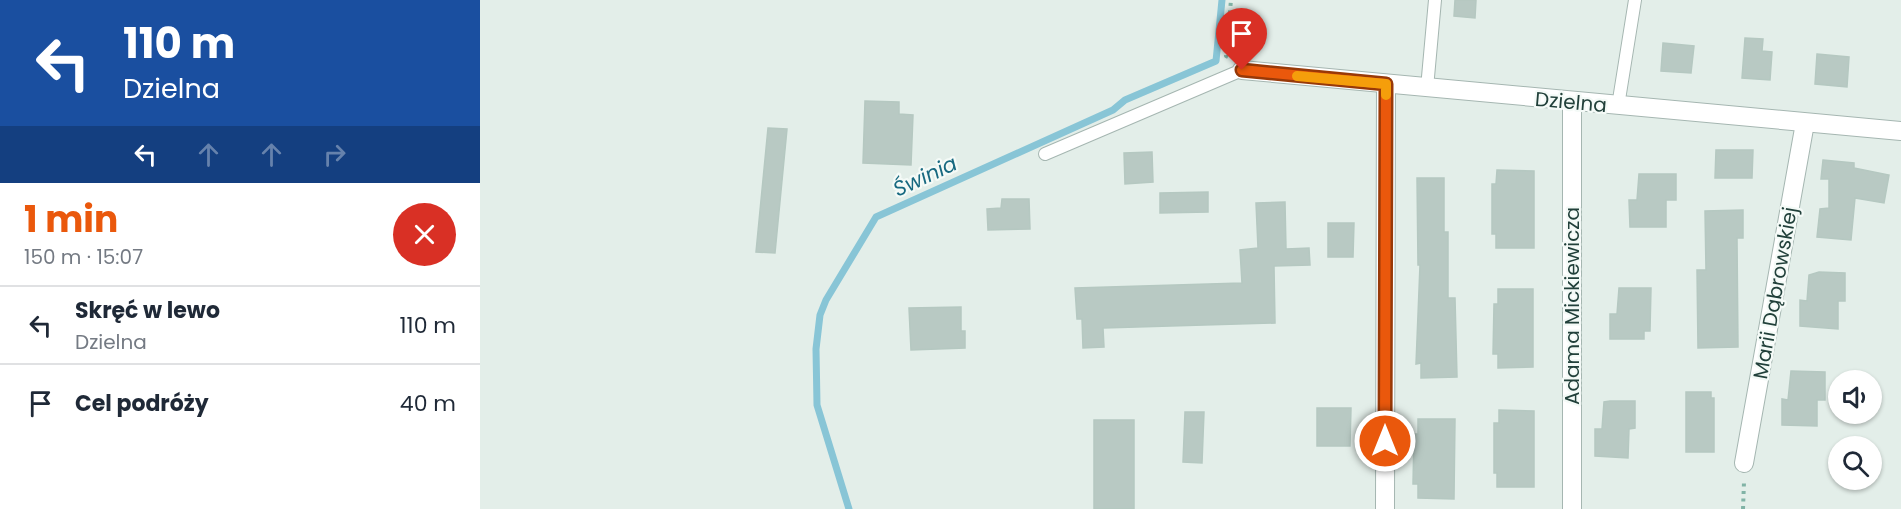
<!DOCTYPE html>
<html lang="pl">
<head>
<meta charset="utf-8">
<style>
  body { margin:0; font-family:Poppins,sans-serif; background:#f2f2f3; color:#1f2937; height:100vh; display:flex; flex-direction:column; font-size:22px; white-space:nowrap }
  * { box-sizing:border-box; margin:0 }
  p { font-size:20px; color:#747a83 }
  .icon { flex:none; width:33px; height:33px; fill:none; stroke:currentColor; stroke-width:2; stroke-linecap:round; stroke-linejoin:round }
  .map { position:relative; flex:1; overflow:hidden }
  .sheet { display:flex; flex-direction:column; background:#fff; width:480px }
  .sheet>* { flex:none }
  .hud { background:#1a4fa0; color:#fff; overflow:hidden }
  .controls { position:absolute; left:1348px; top:370px; display:grid; gap:12px }
  .controls a { display:grid; place-items:center; width:54px; height:54px; border-radius:50%; background:#fff; box-shadow:0 2px 4px #0004; font-size:30px }
  .pin { position:absolute; display:grid; place-items:center; width:51px; height:51px; color:#fff; margin:-62px -26px; border-radius:50% 50% 50% 0; rotate:-45deg; box-shadow:0 0 6px #0007 }
  .pin .icon { rotate:45deg }
  .me { position:absolute; width:66px; margin:-33px; rotate:0deg; stroke-linejoin:round; filter:drop-shadow(0 0 4px #0008) }
  .turn { display:flex; align-items:center; gap:21px; height:126px; padding:0 24px; font-size:27px }
  .turn .icon { width:78px; height:78px; stroke-width:2.5 }
  .turn b { display:block; font-size:42px; line-height:51px }
  .lanes { display:flex; align-items:center; height:57px; padding:0 24px; background:#0003; justify-content:center; gap:30px; direction:ltr }
  .lanes .off { opacity:.35 }
  .round { display:grid; place-items:center; flex:none; width:63px; height:63px; border-radius:32px; background:#f2f2f3 }
  .headline { display:flex; align-items:center; justify-content:space-between; height:102px; padding:0 24px }
  h1 { font-size:36px; font-weight:700; line-height:45px; color:#ea580c }
  ul { padding:0; list-style:none }
  li { display:flex; align-items:center; gap:18px; height:78px; padding:0 24px; border-top:2px solid #e0e1e3 }
  li div { flex:1 }
  li b { display:block; font-size:22px }
  li em { font-style:normal }
  main { display:flex; flex:1; min-height:0 }
  .map>svg:first-child { display:block }
  .lines { fill:none; stroke-linecap:round; stroke-linejoin:round }
  .stream { stroke:#88c5d6; stroke-width:7 }
  .building { fill:#b8c9c3; stroke:#b5c8c1; stroke-width:1.5 }
  .lane-casing { stroke:#a5b6b1; stroke-width:14 }
  .street-casing { stroke:#a5b6b1; stroke-width:20 }
  .path { stroke:#81b3a6; stroke-width:4; stroke-dasharray:3 4.5; stroke-linecap:butt }
  .lane { stroke:#fff; stroke-width:12 }
  .street { stroke:#fff; stroke-width:18 }
  .route-casing { stroke:#983908; stroke-width:15 }
  .route { stroke:#ea580c; stroke-width:10 }
  .slow { stroke:#f59e0b; stroke-width:10 }
  .labels { text-anchor:middle; dominant-baseline:central; stroke-width:4.5; stroke-linejoin:round; paint-order:stroke }
  .street-label { font-size:20px; fill:#21403a; stroke:#f4faf7 }
  .water-label { font-size:21px; font-style:italic; fill:#176980; stroke:#f4faf7 }
</style>
</head>
<body>
<main>
<section class="sheet">
<div class="hud">
<div class="turn"><svg class="icon" aria-label="left" viewBox="0 0 24 24"><path d="M17 20v-9H6M10 6l-5 5 5 5"/></svg><div><b>110 m</b>Dzielna</div></div>
<div class="lanes"><svg class="icon" aria-label="left" viewBox="0 0 24 24"><path d="M17 20v-9H6M10 6l-5 5 5 5"/></svg><svg class="icon off" aria-label="ahead" viewBox="0 0 24 24"><path d="M12 20V5M6 11l6-6 6 6"/></svg><svg class="icon off" aria-label="ahead" viewBox="0 0 24 24"><path d="M12 20V5M6 11l6-6 6 6"/></svg><svg class="icon off" aria-label="right" viewBox="0 0 24 24"><path d="M7 20v-9h11M14 6l5 5-5 5"/></svg></div>
</div>
<div class="headline"><div><h1>1 min</h1><p>150 m · 15:07</p></div><a class="round" style="background:#d93025;color:#fff"><svg class="icon" aria-label="close" viewBox="0 0 24 24"><path d="M6 6l12 12M18 6L6 18"/></svg></a></div>
<ul>
<li><svg class="icon" aria-label="left" viewBox="0 0 24 24"><path d="M17 20v-9H6M10 6l-5 5 5 5"/></svg><div><b>Skręć w lewo</b><p>Dzielna</p></div><em>110 m</em></li>
<li><svg class="icon" aria-label="arrive" viewBox="0 0 24 24"><path d="M6 21V4h12l-3 4 3 4H6"/></svg><div><b>Cel podróży</b></div><em>40 m</em></li>
</ul>
</section>
<div class="map">
<svg width="1421" height="509" viewBox="0 0 1421 509">
  <rect width="100%" height="100%" fill="#e3eee9"/>
  <g class="lines">
    <polyline class="stream" points="369,509 337,405 336,349 340,315 346,300 396,217 633,110 645,100 736,61 742,0"/>
  </g>
  <g class="building">
    <polygon points="975,0 996,0 995,18 974,16"/>
    <polygon points="1265,38 1283,39 1282,51 1292,52 1290,80 1262,78"/>
    <polygon points="1183,43 1214,46 1211,73 1181,71"/>
    <polygon points="1337,54 1369,57 1367,87 1335,84"/>
    <polygon points="385,101 419,102 419,114 433,115 431,165 383,163"/>
    <polygon points="288,128 307,129 295,253 276,252"/>
    <polygon points="1236,150 1273,150 1272,178 1235,178"/>
    <polygon points="672,152 673,182 645,184 644,153"/>
    <polygon points="1343,160 1374,163 1374,168 1409,175 1404,203 1375,198 1371,240 1337,237 1340,209 1349,208 1349,179 1341,179"/>
    <polygon points="1017,170 1054,171 1054,248 1016,248 1016,234 1012,234 1012,184 1016,184"/>
    <polygon points="1159,174 1196,174 1196,200 1186,200 1186,227 1150,227 1149,200 1157,200"/>
    <polygon points="937,178 964,178 964,232 968,232 968,298 975,298 977,377 941,378 941,363 936,364 940,265 938,265"/>
    <polygon points="728,192 728,212 680,213 680,193"/>
    <polygon points="522,199 549,199 550,229 508,230 507,209 521,208"/>
    <polygon points="805,202 806,249 829,248 830,265 794,266 795,323 623,328 624,347 603,348 602,319 597,319 595,288 762,283 760,250 778,248 776,203"/>
    <polygon points="1263,210 1263,238 1257,238 1258,347 1218,348 1217,270 1226,270 1225,211"/>
    <polygon points="848,223 874,223 873,257 848,257"/>
    <polygon points="1339,272 1365,273 1365,301 1358,301 1358,329 1320,326 1320,300 1327,301 1329,275"/>
    <polygon points="1139,288 1171,288 1170,331 1164,331 1164,339 1130,339 1130,314 1137,314"/>
    <polygon points="1018,289 1053,289 1053,367 1018,368 1018,354 1013,354 1014,304 1018,304"/>
    <polygon points="481,307 481,331 485,331 485,348 431,350 429,308"/>
    <polygon points="1311,371 1345,372 1345,400 1337,400 1337,426 1302,425 1302,399 1308,400"/>
    <polygon points="1206,392 1231,392 1231,398 1234,398 1234,452 1206,452"/>
    <polygon points="1130,401 1155,401 1155,428 1149,429 1148,458 1115,456 1115,429 1122,429 1124,402"/>
    <polygon points="837,408 871,408 870,446 837,446"/>
    <polygon points="1019,410 1054,411 1054,487 1017,487 1017,473 1014,473 1014,423 1019,423"/>
    <polygon points="705,412 724,412 722,463 703,462"/>
    <polygon points="938,419 975,419 974,499 938,498 938,484 933,484 934,434 938,434"/>
    <rect x="614" y="420" width="40" height="89"/>
  </g>
  <g class="lines">
    <defs>
      <g id="lane">
        <polyline points="947,88 955,0"/>
        <polyline points="1138,106 1155,0"/>
        <polyline points="565,154 762,70"/>
      </g>
      <g id="street">
        <polyline points="762,70 1421,131"/>
        <polyline points="1264,463 1325,123"/>
        <polyline points="905,509 906,84"/>
        <polyline points="1092,509 1092,102"/>
      </g>
    </defs>
    <use href="#lane" class="lane-casing"/>
    <use href="#street" class="street-casing"/>
    <g class="path">
      <polyline points="748,57 746,56 751,0"/>
      <polyline points="1263,509 1264,482"/>
    </g>
    <use href="#lane" class="lane"/>
    <use href="#street" class="street"/>
  </g>
  <g class="lines">
    <defs>
      <polyline id="route" points="762,70 906,84 905,441"/>
    </defs>
    <use href="#route" class="route-casing"/>
    <use href="#route" class="route"/>
    <polyline class="slow" points="817,76 906,84 906,95"/>
  </g>
  <g class="labels">
    <g class="street-label">
      <text transform="translate(1091 102) rotate(5)">Dzielna</text>
      <text transform="translate(1295 293) rotate(-80)">Marii Dąbrowskiej</text>
      <text transform="translate(1092 306) rotate(-90)">Adama Mickiewicza</text>
    </g>
    <g class="water-label">
      <text transform="translate(445 176) rotate(-25)">Świnia</text>
    </g>
  </g>
</svg>
<div class="controls">
<a><svg class="icon" aria-label="sound" viewBox="0 0 24 24"><path d="M4 9h4l5-4v14l-5-4H4zM17 9q2 3 0 6"/></svg></a>
<a><svg class="icon" aria-label="search" viewBox="0 0 24 24"><circle cx="10" cy="10" r="6"/><path d="M15 15l6 6"/></svg></a>
</div>
<div class="pin" style="left:762px;top:70px;background:#d93025"><svg class="icon" aria-label="arrive" viewBox="0 0 24 24"><path d="M6 21V4h12l-3 4 3 4H6"/></svg></div>
<svg class="me" style="left:905px;top:441px" viewBox="-20 -20 40 40"><circle r="17" fill="#ea580c" stroke="#fff" stroke-width="3"/><path d="M0-11L8 9 0 5-8 9z" fill="#fff"/></svg>
</div>
</main>
</body>
</html>
